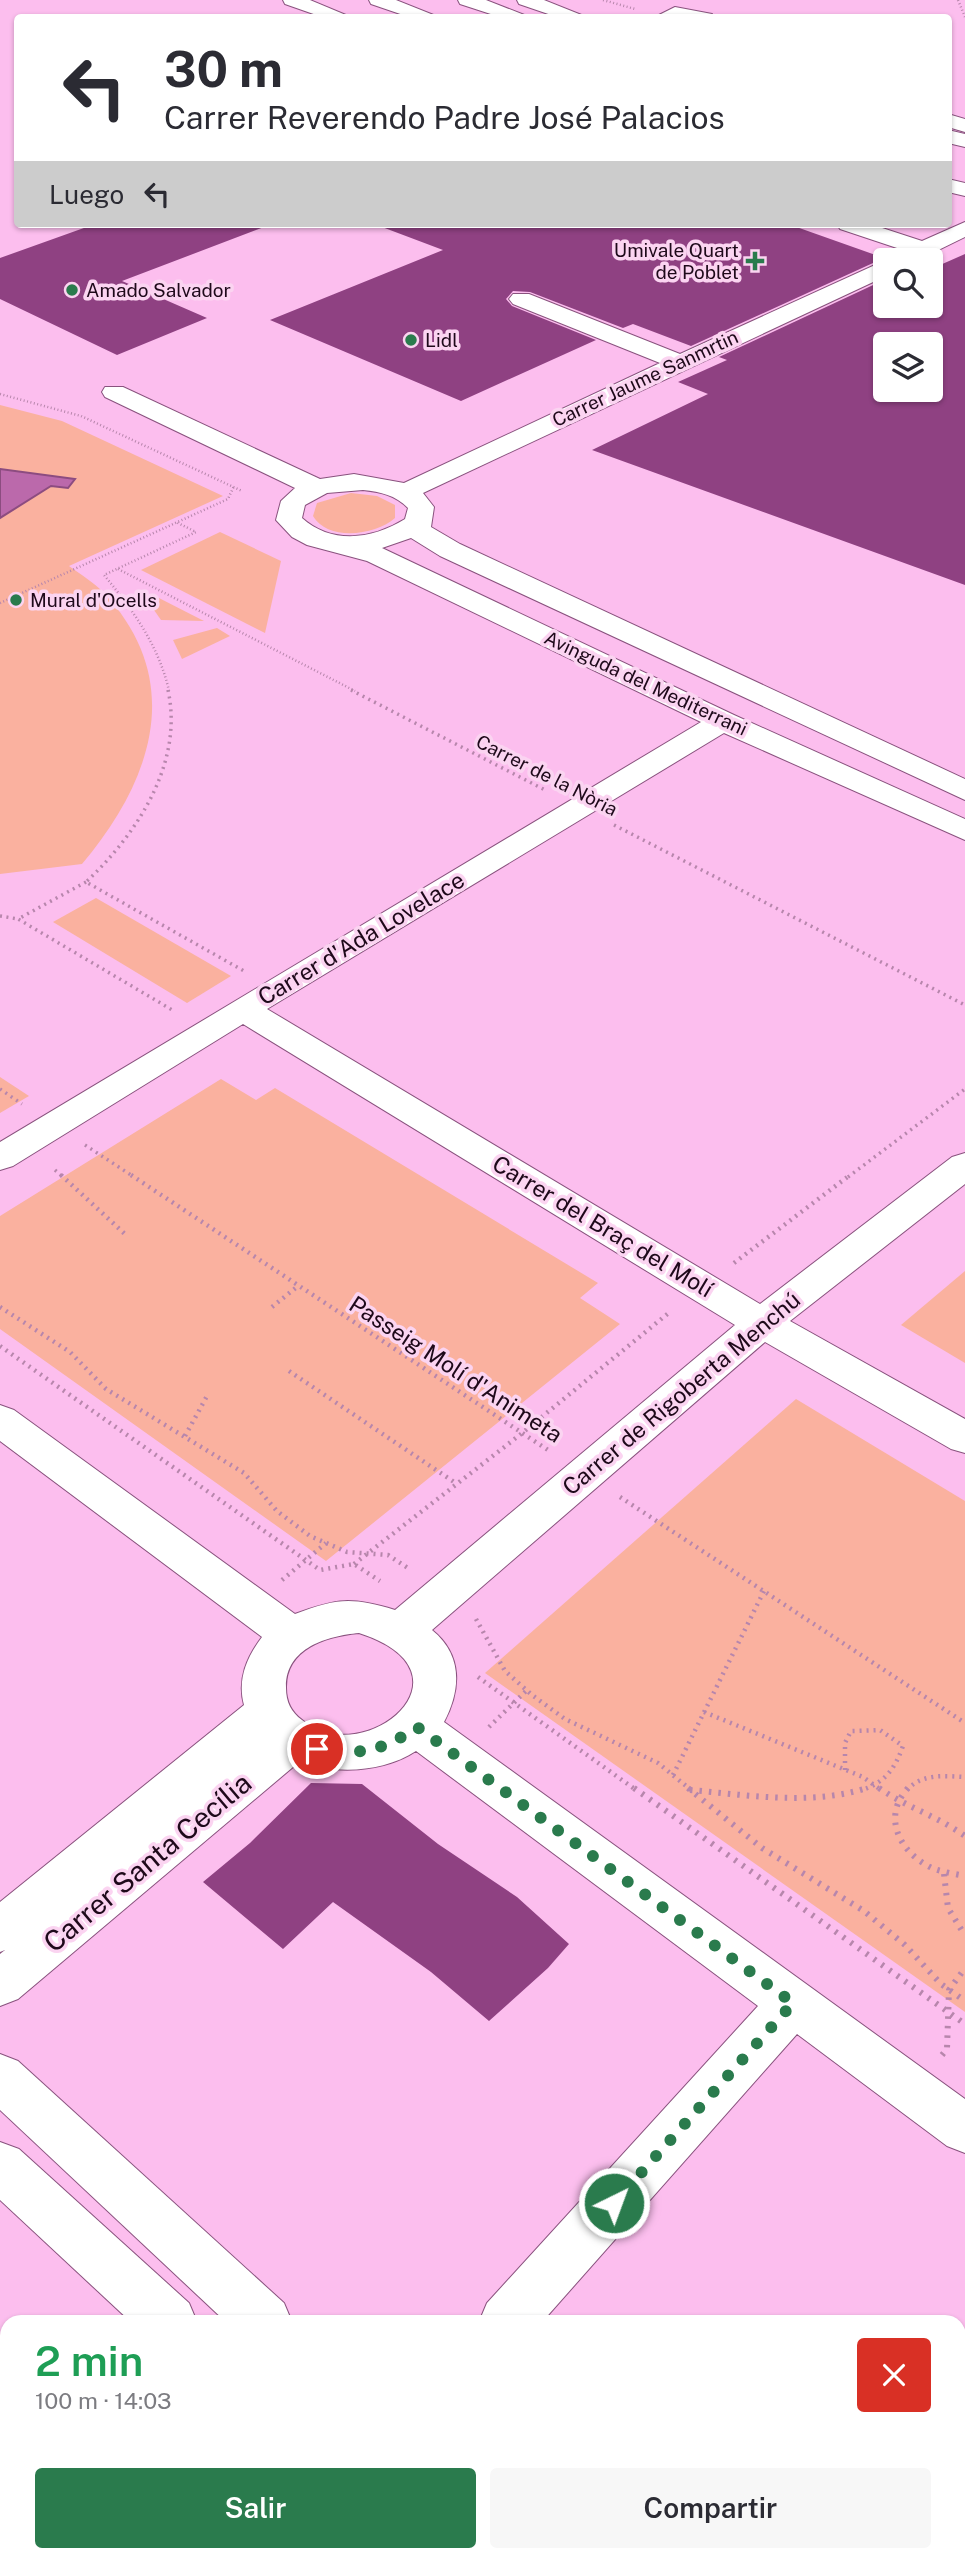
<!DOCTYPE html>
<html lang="es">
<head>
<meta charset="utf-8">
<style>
  body { margin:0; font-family:"Public Sans",sans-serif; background:#f7f7f7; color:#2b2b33; height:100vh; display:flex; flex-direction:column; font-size:26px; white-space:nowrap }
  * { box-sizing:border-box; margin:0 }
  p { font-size:23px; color:#7c7c81 }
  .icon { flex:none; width:38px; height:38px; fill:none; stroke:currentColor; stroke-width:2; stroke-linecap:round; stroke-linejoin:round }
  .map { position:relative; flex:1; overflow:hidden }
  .sheet { position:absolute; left:0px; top:2315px; width:966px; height:247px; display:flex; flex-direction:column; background:#fff; border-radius:21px 21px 0 0; box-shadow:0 2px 5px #0004 }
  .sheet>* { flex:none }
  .banner { position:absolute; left:14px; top:14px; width:938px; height:214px; border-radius:7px; box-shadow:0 2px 5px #0004; background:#fff; color:#2b2b33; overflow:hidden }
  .controls { position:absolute; left:873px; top:248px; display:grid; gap:14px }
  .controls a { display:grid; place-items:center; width:70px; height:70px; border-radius:7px; background:#fff; box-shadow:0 2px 5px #0004; font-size:35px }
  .pin { position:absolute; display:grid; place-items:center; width:60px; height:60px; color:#fff; margin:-30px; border:4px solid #fff; border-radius:50%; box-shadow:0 2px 7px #0007 }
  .me { position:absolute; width:77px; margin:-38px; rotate:42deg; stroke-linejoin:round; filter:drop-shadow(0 0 5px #0008) }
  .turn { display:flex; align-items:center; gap:24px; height:147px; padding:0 35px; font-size:32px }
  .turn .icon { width:91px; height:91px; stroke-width:2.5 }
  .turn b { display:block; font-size:49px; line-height:60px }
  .then { display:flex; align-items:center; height:66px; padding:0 35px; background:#0003; gap:14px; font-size:26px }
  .round { display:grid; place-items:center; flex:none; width:74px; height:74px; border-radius:7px; background:#f7f7f7 }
  .summary { display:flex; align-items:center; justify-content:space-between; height:119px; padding:0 35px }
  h1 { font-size:42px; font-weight:600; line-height:52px; color:#1e9e55 }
  .action { display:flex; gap:14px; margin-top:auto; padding:14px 35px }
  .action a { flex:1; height:80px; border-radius:7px; background:#2a7b4d; color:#fff; font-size:28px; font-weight:600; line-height:80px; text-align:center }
  .action a+a { background:#f7f7f7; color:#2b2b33 }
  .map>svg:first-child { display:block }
  .green { fill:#fab19f }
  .water { fill:#bb69ab; stroke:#8c4c80; stroke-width:2 }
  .building { fill:#8f4182; fill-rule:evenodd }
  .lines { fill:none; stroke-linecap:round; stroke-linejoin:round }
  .minor-casing { stroke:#89527e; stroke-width:2 }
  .highway-casing { stroke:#89527e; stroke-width:2 }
  .path-far3 { stroke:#b786ac; stroke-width:2.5; stroke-dasharray:1 2.5; stroke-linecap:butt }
  .path-far2 { stroke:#b786ac; stroke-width:3.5; stroke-dasharray:2 4.5; stroke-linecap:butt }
  .path-far1 { stroke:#b786ac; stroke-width:4.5; stroke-dasharray:2 5; stroke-linecap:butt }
  .path { stroke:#b786ac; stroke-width:6; stroke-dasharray:2.5 7; stroke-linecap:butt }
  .minor { fill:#fff; fill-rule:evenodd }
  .highway { fill:#fff; fill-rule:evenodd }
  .route { stroke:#2a7b4d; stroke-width:12; stroke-dasharray:0 21.6 }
  .poi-dot { fill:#2a7b4d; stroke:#fbd4f1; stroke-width:2.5 }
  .labels { text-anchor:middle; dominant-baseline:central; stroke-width:7; stroke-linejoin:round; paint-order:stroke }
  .far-poi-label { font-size:19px; fill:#1e091a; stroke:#fbd4f1; text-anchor:start }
  .far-street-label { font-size:19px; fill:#1e091a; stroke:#fbd4f1 }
  .street-label { font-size:23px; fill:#1e091a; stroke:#fbd4f1 }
  .near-street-label { font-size:28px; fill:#1e091a; stroke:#fbd4f1 }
</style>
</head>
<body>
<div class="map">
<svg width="965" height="2561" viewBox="0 0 965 2561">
  <rect width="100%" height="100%" fill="#fcbeee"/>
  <g class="green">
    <path d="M0,405L62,421L223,496L69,566C80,574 93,582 103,592C187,681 152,781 82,864L0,874Z"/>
    <path d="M351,493L377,496L395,505V518C376,535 328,542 313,516L317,503Z"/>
    <polygon points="220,532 281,561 265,633 141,570"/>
    <polygon points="155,596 204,621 161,620 147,600"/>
    <polygon points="217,628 230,636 182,659 173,640"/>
    <polygon points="96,898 231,976 187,1003 53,922"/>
    <polygon points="0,1077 29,1096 0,1113"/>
    <polygon points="221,1079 256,1100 275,1088 598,1283 580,1298 620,1324 326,1561 0,1329 0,1216"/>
    <polygon points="965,1271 965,1363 901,1325"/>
    <polygon points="796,1399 965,1501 965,2012 485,1673"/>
  </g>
  <polygon class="water" points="0,469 75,479 68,488 51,486 0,518"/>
  <g class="building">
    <polygon points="95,224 263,224 264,227 122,281 207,318 117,355 0,299 0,258"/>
    <polygon points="383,224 788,224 884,258 691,346 633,324 623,328 530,292 513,291 506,299 512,306 596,340 461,401 270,320 443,250 382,227"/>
    <path d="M965,254V585L592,450L708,394L678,382L727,360L719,357L886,279V306H931V269ZM886,345H931V390H886Z"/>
    <polygon points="311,1783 362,1784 438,1844 517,1897 569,1944 548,1968 489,2021 431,1972 333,1902 283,1949 203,1882 250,1843"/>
  </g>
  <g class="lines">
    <defs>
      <g id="minor">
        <polygon points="283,0 310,0 353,18 325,18 285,4"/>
        <polygon points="675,7 712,14 714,18 653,18"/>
        <polygon points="948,114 965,119 965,132 948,127"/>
        <polygon points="965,222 965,237 916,261 889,261 892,255 903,250 840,229 837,224 870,224 922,241"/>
        <path d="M886,260V276L423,493L434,507L431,527L460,544L965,779V800L440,556L411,538L382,548L734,715L965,819V840L724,733L267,1009L760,1304L952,1157L965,1153V1184L790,1321L965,1419V1453L951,1449L765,1342L432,1630C463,1655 461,1690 444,1722L965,2099V2153L947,2146L797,2034L542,2322H479L487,2303L758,2006L416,1751C382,1773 336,1774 299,1762L18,1999L0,2006V1954L5,1950L0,1952V1902L244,1705C237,1679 247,1657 262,1637L0,1441V1405L14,1410L295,1614C337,1598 352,1597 395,1610L735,1325L243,1024L13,1166L0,1170V1142L701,722L367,561L307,545L292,537L276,520L281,501L295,488L105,397L102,392L105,387H123L320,479L354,474L404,483L660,363L513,304L509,299L513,294H529L680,354ZM363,490C381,492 395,495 408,508L405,519C373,539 332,545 302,518L305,505L327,493ZM359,1633C483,1673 364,1772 302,1720C291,1712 286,1702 286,1688C285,1648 327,1636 359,1633Z"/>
        <polygon points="0,2054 18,2061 284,2303 292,2322 226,2322 0,2110"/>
        <polygon points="0,2142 19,2149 189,2303 197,2322 131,2322 0,2200"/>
        <polygon points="256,2555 318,2555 316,2561 254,2561"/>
        <polygon points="393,2555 455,2555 457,2561 395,2561"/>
        <polygon points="491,2555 553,2555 555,2561 493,2561"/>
      </g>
      <g id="highway">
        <polygon points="369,0 396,0 441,18 412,18 371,4"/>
        <polygon points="458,0 486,0 532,18 503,18 460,4"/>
        <polygon points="517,0 544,0 589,18 560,18 519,4"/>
        <polygon points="948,130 965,134 965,147 948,143"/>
        <polygon points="948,179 965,183 965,196 948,192"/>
      </g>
    </defs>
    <use href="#minor" class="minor-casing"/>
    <use href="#highway" class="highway-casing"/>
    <g class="path-far3">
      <polyline points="603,0 635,9"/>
      <polyline points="958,0 965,17"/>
      <polyline points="0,394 81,416 242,491"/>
      <polyline points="118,569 355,691"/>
      <polyline points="0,603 228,499 234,486"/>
      <path d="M169,691C159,646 133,610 104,575L196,532L176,522"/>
    </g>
    <g class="path-far2">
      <path d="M168,690C184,763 137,834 86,882L244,971"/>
      <polyline points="351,690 547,791"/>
      <polyline points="614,825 965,1005"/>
      <polyline points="86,882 18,919 174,1011"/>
      <polyline points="0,916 18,919"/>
      <polyline points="0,1089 22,1104"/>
      <polyline points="85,1145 134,1177"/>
      <polyline points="55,1170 63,1177"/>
      <polyline points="848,1177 965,1089"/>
    </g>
    <g class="path-far1">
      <polyline points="61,1175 127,1236"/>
      <polyline points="131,1175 551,1452"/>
      <polyline points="734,1263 850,1175"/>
      <polyline points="0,1307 70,1352 106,1389 244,1473 277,1511 310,1536 347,1552 388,1555 411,1570"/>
      <polyline points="272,1307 298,1286"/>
      <polyline points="0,1346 320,1570 354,1564 380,1581"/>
      <polyline points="289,1371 457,1484"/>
      <polyline points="185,1436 207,1396"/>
      <polyline points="620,1497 965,1723"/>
      <polyline points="354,1564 521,1434 671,1311"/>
      <polyline points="282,1580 326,1543"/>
      <polyline points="476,1619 505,1671 532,1695 565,1719 658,1763 691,1790"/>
      <polyline points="478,1677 636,1790"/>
      <polyline points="704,1712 863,1777 881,1790"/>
      <polyline points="489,1727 526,1691"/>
      <path d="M845,1770V1743L851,1731L880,1730L903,1746C895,1768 886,1782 862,1790"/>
      <polyline points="673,1775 764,1591"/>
      <path d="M907,1790C922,1773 945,1776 965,1777"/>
    </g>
    <g class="path">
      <polyline points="634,1788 965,2024"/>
      <polyline points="688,1788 762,1848 864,1911 905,1945 941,1984 965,2001"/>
      <path d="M879,1788C906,1807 937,1816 965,1836"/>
      <path d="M908,1788C881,1817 900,1853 932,1868C942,1872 955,1874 965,1876"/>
      <path d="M690,1790C749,1795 810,1806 867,1788"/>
      <polyline points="944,1874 948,1908 964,1934"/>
      <polyline points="942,2055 947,2049 949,1990 965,1968"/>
    </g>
    <use href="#minor" class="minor"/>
    <use href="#highway" class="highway"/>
  </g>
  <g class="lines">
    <path class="route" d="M317,1749C356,1756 384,1751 417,1727L793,2003L614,2203"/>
  </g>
  <g class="poi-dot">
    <path d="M751.5 250.5h7v7h7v7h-7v7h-7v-7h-7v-7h7z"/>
    <circle cx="72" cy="290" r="7"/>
    <circle cx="411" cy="340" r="7"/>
    <circle cx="16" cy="600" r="7"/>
  </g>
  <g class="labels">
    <g class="far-poi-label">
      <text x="739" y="250" text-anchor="end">Umivale Quart<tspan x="739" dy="22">de Poblet</tspan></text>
      <text x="86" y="290">Amado Salvador</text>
      <text x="425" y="340">Lidl</text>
      <text x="30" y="600">Mural d'Ocells</text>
    </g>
    <g class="far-street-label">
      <text transform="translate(645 378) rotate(-25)">Carrer Jaume Sanmrtin</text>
      <text transform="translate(646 683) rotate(25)">Avinguda del Mediterrani</text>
      <text transform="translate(547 775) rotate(27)">Carrer de la Nòria</text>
    </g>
    <g class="street-label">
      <text transform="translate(361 938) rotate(-31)">Carrer d'Ada Lovelace</text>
      <text transform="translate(603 1226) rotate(31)">Carrer del Braç del Molí</text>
      <text transform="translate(456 1369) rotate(33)">Passeig Molí d'Animeta</text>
      <text transform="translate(681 1393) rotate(-40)">Carrer de Rigoberta Menchú</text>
    </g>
    <g class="near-street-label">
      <text transform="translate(147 1862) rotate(-40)">Carrer Santa Cecília</text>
    </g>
  </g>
</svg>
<div class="controls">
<a><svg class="icon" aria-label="search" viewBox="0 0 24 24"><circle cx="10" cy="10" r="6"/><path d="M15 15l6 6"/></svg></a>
<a><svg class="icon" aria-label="layers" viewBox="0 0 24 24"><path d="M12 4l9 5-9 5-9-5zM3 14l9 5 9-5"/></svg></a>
</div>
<div class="pin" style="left:317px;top:1749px;background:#d93025"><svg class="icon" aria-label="arrive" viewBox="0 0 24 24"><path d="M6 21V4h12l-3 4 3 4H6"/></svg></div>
<svg class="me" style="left:614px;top:2203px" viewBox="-20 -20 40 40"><circle r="17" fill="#2a7b4d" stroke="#fff" stroke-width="3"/><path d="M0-11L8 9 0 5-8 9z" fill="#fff"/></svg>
<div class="banner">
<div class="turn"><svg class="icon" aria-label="left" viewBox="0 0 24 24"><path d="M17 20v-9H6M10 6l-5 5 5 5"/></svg><div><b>30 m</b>Carrer Reverendo Padre José Palacios</div></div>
<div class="then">Luego<svg class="icon" aria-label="left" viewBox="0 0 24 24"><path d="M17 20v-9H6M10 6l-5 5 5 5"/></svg></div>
</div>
<section class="sheet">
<div class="summary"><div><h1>2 min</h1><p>100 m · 14:03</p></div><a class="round" style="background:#d93025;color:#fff"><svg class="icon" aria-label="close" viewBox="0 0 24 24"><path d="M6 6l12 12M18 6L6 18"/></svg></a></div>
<div class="action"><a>Salir</a><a>Compartir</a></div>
</section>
</div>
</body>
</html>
